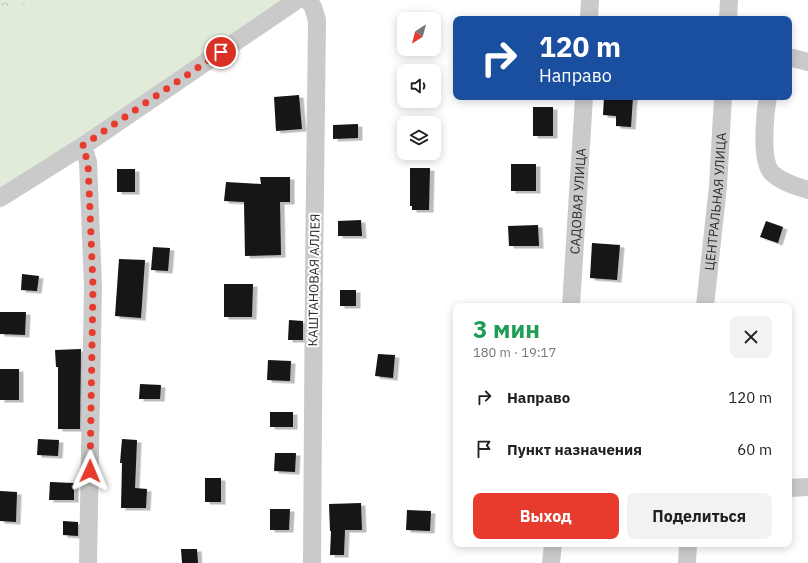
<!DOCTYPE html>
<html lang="ru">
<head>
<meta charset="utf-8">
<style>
  body { margin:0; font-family:"IBM Plex Sans",sans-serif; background:#f2f2f2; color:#202124; height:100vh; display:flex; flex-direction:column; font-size:15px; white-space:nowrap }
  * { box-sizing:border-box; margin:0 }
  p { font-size:13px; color:#757577 }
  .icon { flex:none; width:22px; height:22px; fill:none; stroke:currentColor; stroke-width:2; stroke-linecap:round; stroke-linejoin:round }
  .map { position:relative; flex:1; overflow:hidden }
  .sheet { position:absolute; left:453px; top:303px; width:339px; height:244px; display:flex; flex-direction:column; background:#fff; border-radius:8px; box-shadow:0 2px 10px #0003 }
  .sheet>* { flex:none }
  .hud { position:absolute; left:453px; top:16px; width:339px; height:84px; border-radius:8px; box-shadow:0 2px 10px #0003; background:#1a4fa0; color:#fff; overflow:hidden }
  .needle { width:26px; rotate:216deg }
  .buttons { position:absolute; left:397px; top:12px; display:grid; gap:8px }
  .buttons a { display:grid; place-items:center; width:44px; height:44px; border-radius:8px; background:#fff; box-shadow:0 2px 10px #0003; font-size:20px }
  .pin { position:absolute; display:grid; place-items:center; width:34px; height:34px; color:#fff; margin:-17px; border:2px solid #fff; border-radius:50%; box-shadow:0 1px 4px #0007 }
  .me { position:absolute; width:44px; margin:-22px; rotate:1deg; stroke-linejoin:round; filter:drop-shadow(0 0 3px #0008) }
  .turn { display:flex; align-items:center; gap:14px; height:84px; padding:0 20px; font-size:18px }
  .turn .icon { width:52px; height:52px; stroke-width:2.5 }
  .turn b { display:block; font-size:28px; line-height:34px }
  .round { display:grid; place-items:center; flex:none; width:42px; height:42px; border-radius:8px; background:#f2f2f2 }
  .overview { display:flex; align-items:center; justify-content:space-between; height:68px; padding:0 20px }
  h1 { font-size:24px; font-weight:700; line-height:30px; color:#1e9e55 }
  .primary-button { display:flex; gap:8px; margin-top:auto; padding:8px 20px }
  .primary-button a { flex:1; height:46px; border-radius:8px; background:#e63b2d; color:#fff; font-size:16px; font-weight:700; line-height:46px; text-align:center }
  .primary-button a+a { background:#f2f2f2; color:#202124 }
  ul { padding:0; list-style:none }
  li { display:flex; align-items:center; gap:12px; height:52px; padding:0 20px }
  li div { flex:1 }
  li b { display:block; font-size:15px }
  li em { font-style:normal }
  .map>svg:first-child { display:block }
  .grass { fill:#e0ebda }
  .forest { fill:url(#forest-crowns) }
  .building { fill:#141414; filter:url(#shadow) }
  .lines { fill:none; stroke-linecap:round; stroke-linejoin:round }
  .minor { stroke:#cacaca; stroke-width:18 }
  .route { stroke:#e63b2d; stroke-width:7; stroke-dasharray:0 12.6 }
  .labels { text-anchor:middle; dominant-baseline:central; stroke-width:4; stroke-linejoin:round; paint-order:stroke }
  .street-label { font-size:13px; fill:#2d2d2d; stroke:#fff }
</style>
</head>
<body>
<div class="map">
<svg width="808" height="563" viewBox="0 0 808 563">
  <defs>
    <pattern id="forest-crowns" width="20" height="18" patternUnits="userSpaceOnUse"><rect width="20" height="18" fill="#e0ebda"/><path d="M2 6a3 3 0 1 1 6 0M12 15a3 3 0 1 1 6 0" fill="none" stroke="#c0cabb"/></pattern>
    <filter id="shadow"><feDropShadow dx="4.5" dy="2.5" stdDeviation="0" flood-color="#0004"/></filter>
  </defs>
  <rect width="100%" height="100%" fill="#fff"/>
  <polygon class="grass" points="30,0 291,0 0,193 0,23 11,12"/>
  <polygon class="forest" points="0,0 30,0 11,12 0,23"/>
  <g class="building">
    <polygon points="299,95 302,129 276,131 274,97"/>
    <polygon points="604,97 633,97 631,127 616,126 616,116 603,115"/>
    <rect x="533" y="107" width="20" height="29"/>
    <polygon points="358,124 358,138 333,139 333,125"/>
    <rect x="511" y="164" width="25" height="27"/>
    <polygon points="410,168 430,168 429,210 412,210 412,206 410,206"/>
    <rect x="117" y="169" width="18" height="23"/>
    <polygon points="260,177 290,177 290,202 280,202 281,255 245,256 244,202 224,201 226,182 261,184"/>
    <polygon points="361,220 362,236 338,236 338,221"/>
    <polygon points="766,221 783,227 778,243 760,237"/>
    <polygon points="538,225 539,246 509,246 508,226"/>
    <polygon points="592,243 620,245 617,280 590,278"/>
    <polygon points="153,247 170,248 168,271 151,270"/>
    <polygon points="119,259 145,260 141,318 115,316"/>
    <polygon points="22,274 39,276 37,291 21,290"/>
    <polygon points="224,284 253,284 252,317 224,317"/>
    <rect x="340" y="290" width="16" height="16"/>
    <polygon points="0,312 26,312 25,335 0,334"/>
    <polygon points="289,320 303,321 303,340 288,340"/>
    <polygon points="81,349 80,429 58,429 58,367 56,367 55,350"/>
    <polygon points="378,354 395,355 393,378 375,376"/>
    <polygon points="268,360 291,361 290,381 267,380"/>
    <rect x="0" y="369" width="19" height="31"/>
    <polygon points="140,384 161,385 160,399 139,399"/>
    <rect x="270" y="412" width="23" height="15"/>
    <polygon points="38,439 59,440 58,456 37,455"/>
    <polygon points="122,439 137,440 135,488 147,489 146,508 121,508 122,463 120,463"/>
    <polygon points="275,453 296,453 295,472 274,471"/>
    <rect x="205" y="478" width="16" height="24"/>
    <polygon points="50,482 74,483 74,500 49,500"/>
    <polygon points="0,491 17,492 16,522 0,521"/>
    <polygon points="361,503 362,530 345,530 344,555 330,555 331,531 330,531 329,504"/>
    <polygon points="270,509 290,509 289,530 270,530"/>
    <polygon points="407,510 431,511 430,531 406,530"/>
    <polygon points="63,521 78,522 78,536 63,535"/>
    <polygon points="181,549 197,549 198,563 182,563"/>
  </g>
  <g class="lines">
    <g class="minor">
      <polyline points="308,0 313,7 317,20 314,273 312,563"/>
      <polyline points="589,19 590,0"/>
      <polyline points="728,19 729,0"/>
      <polyline points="789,59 793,58 808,62"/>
      <path d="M768,97C765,113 760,161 772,173C781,182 796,186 808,190"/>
      <polyline points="83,146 88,162 93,286 88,563"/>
      <polyline points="0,198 83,146 297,0"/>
      <path id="s1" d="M571,306L584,97"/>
      <path id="s2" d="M705,306L718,186L723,97"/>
      <polyline points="789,488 808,487"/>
      <polyline points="551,563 553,544"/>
      <polyline points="687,563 688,544"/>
    </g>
  </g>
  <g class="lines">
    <polyline class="route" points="90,471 93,286 88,162 82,146 221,52"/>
  </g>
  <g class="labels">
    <g class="street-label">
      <text stroke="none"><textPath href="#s1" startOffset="105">САДОВАЯ УЛИЦА</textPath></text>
      <text stroke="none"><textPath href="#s2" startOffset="105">ЦЕНТРАЛЬНАЯ УЛИЦА</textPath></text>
      <text transform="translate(314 280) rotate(-89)">КАШТАНОВАЯ АЛЛЕЯ</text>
    </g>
  </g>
</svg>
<div class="buttons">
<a><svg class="needle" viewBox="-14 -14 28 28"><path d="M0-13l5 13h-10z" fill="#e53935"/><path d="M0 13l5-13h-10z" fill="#757577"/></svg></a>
<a><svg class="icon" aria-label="sound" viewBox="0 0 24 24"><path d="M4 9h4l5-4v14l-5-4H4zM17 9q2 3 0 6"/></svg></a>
<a><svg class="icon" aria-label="layers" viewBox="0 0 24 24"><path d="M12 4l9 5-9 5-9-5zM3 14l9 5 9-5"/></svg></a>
</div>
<div class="pin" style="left:221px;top:52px;background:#d93025"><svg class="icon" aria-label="arrive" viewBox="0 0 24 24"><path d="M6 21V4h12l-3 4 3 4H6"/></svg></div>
<svg class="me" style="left:90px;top:471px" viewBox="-20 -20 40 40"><path d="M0-17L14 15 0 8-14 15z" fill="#e63b2d" stroke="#fff" stroke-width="4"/></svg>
<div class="hud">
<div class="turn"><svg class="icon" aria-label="right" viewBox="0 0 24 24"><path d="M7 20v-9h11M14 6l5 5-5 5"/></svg><div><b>120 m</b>Направо</div></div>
</div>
<section class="sheet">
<div class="overview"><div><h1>3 мин</h1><p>180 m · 19:17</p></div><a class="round"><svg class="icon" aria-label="close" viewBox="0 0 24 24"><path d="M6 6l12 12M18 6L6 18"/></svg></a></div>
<ul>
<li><svg class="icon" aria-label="right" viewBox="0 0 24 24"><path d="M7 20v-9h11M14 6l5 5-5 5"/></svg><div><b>Направо</b></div><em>120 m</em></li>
<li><svg class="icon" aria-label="arrive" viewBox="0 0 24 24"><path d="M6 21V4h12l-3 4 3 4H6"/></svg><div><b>Пункт назначения</b></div><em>60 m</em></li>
</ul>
<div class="primary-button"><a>Выход</a><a>Поделиться</a></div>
</section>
</div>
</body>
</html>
